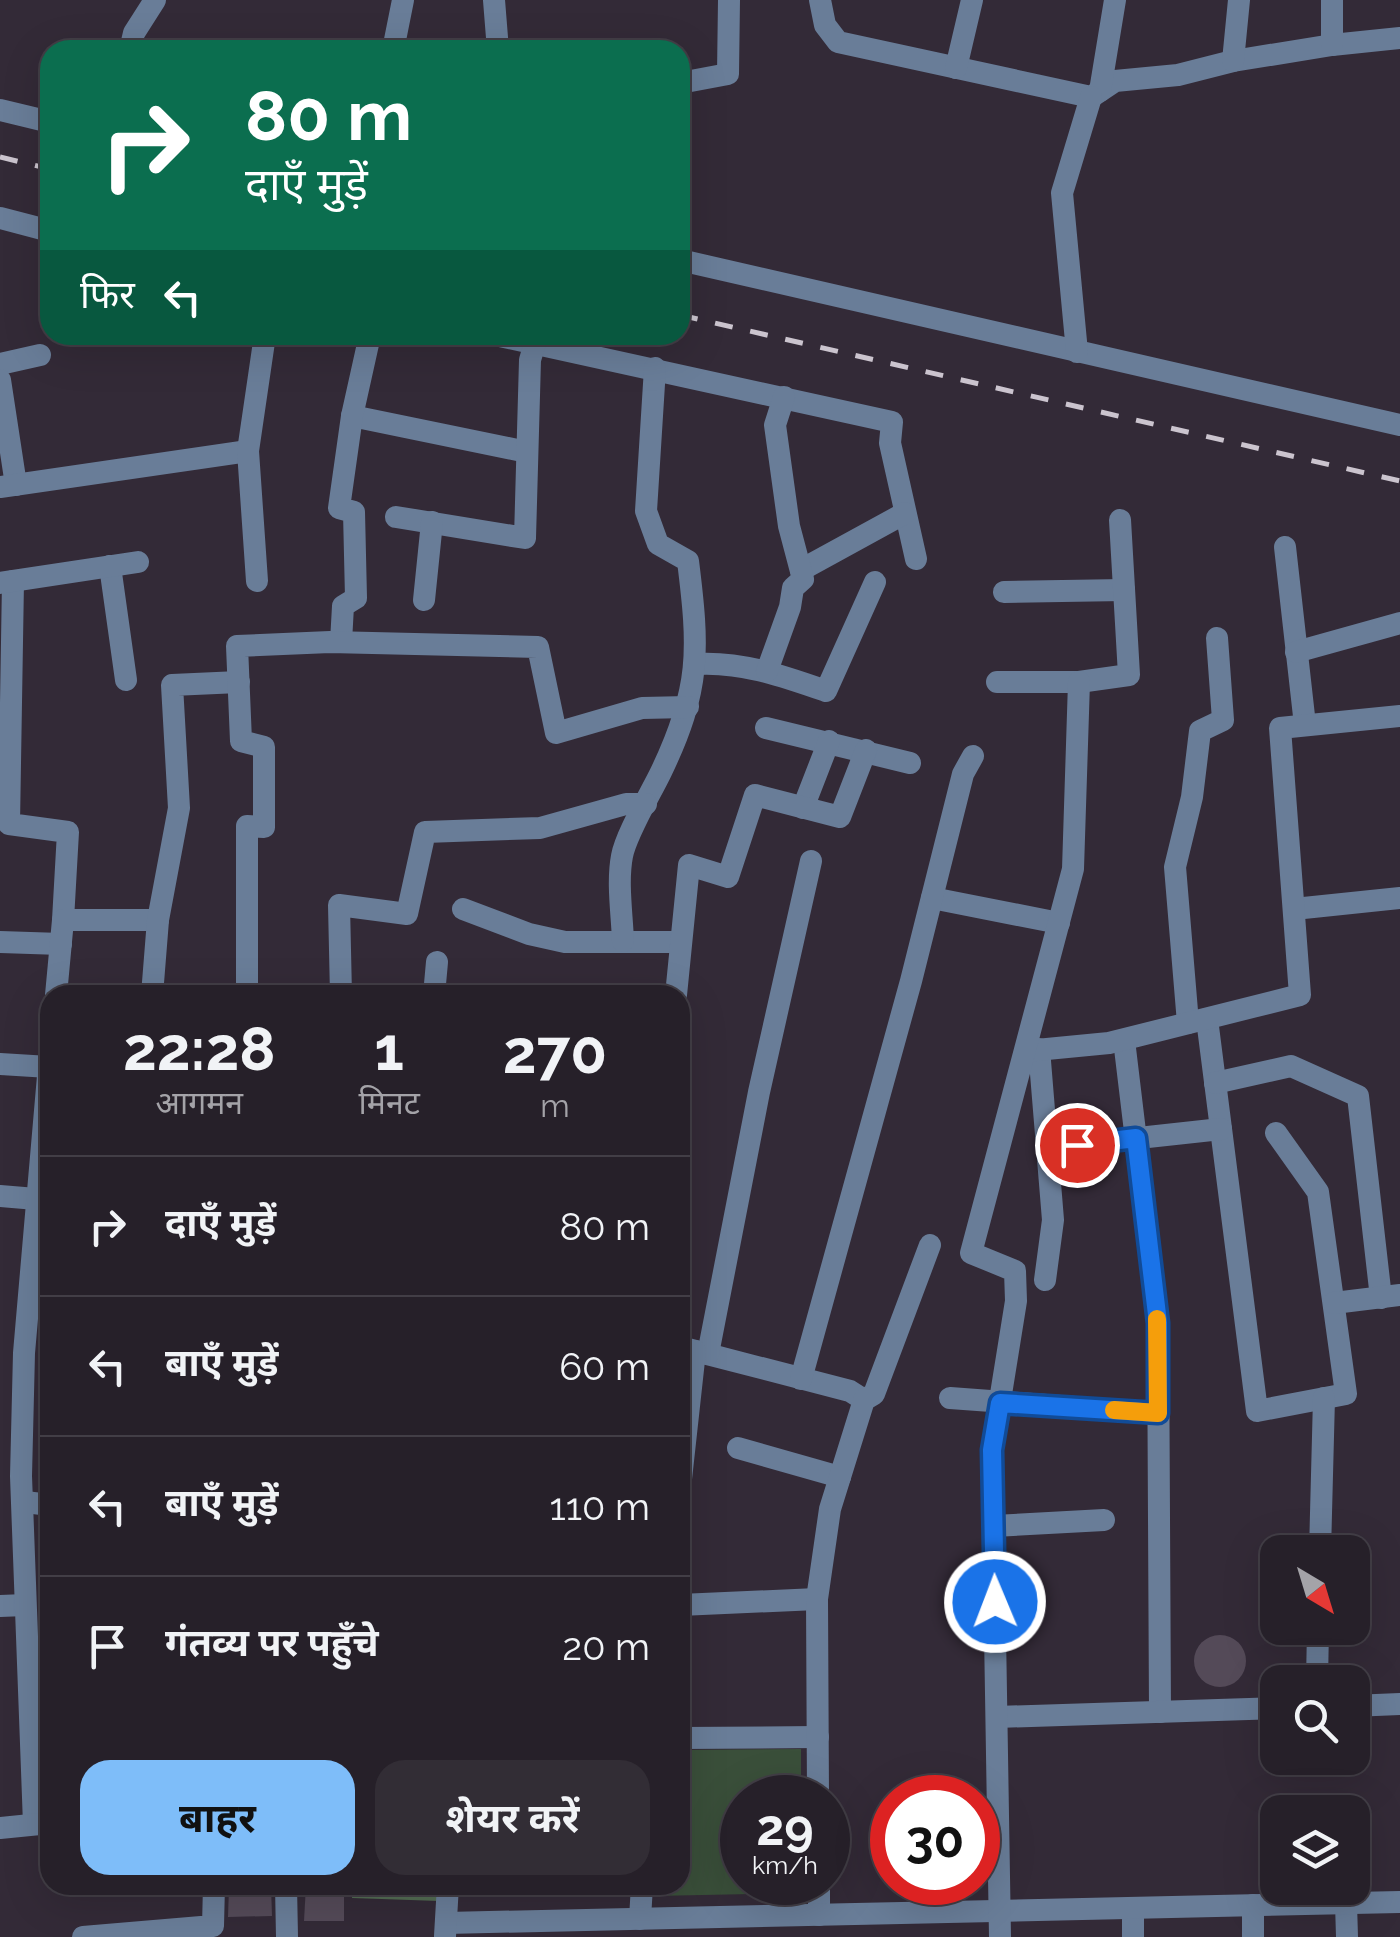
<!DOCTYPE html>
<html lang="hi">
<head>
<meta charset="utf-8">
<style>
  body { margin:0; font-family:Raleway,"Noto Sans Devanagari",sans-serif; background:#322d35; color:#f1f3f6; height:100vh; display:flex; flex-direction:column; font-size:38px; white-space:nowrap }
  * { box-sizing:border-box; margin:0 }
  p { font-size:32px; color:#a4a3a8 }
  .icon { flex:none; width:55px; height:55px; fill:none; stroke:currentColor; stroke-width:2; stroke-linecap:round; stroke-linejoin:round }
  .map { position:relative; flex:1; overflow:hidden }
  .panel { position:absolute; left:40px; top:985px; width:650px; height:910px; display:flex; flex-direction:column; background:#262029; border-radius:30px; box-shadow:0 10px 40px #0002,0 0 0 2px #423e46 }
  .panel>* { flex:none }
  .guide { position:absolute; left:40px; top:40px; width:650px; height:305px; border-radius:30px; box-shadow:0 10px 40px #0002,0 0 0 2px #423e46; background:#0b6e4f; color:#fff; overflow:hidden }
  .needle { width:65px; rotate:142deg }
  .tools { position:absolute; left:1260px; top:1535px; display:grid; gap:20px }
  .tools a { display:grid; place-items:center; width:110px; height:110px; border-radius:20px; background:#262029; box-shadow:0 10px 40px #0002,0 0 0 2px #423e46; font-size:50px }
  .speed { position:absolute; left:720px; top:1775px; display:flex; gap:20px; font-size:50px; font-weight:700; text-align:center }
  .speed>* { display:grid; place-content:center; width:130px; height:130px; border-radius:50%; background:#262029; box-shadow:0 10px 40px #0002,0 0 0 2px #423e46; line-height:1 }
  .speed small { font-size:25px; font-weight:400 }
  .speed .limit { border:15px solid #d22; background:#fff; color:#111 }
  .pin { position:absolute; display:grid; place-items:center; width:85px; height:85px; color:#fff; margin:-42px; border:5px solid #fff; border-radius:50%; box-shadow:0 2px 10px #0007 }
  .me { position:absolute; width:110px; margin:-55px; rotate:359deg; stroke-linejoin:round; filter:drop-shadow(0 0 8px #0008) }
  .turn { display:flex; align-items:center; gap:35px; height:210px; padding:0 40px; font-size:45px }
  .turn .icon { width:130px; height:130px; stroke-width:2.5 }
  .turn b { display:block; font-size:70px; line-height:85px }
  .then { display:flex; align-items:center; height:95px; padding:0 40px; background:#0003; gap:20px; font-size:38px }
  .eta { display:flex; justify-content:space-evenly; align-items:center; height:170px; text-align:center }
  .eta b { font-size:60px; font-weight:700; line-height:70px }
  .cta { display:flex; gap:20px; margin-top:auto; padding:20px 40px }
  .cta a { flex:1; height:115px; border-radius:30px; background:#7ebdf9; color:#111; font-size:40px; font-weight:700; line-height:115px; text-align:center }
  .cta a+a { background:#322d35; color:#f1f3f6 }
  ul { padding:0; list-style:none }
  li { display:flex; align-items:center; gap:30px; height:140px; padding:0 40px; border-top:2px solid #423e46 }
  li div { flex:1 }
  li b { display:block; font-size:38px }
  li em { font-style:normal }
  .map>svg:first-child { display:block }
  .green { fill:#3a4f3a }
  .forest { fill:#526b52 }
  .building { fill:#544a58 }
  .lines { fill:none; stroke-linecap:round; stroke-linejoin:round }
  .minor { stroke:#697d98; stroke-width:22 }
  .rail { stroke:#cbc4ce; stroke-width:5; stroke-dasharray:18 18; stroke-linecap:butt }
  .route-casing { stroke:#114b97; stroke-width:25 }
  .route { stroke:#1a73e8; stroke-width:18 }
  .slow { stroke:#f59e0b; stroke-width:18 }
</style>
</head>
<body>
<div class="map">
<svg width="1400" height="1937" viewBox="0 0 1400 1937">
  <rect width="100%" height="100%" fill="#332a37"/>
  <polygon class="green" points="801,1749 801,1797 742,1798 742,1882 802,1883 802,1893 654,1896 654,1885 680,1885 680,1750"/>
  <polygon class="forest" points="353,1885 439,1885 439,1901 352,1898"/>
  <g class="building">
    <circle cx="1220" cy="1661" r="26"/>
    <polygon points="306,1885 344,1885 344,1921 304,1921"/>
    <polygon points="271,1886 272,1916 228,1917 229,1887"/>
  </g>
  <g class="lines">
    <g class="minor">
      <polyline points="494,0 498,50"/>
      <polyline points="820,0 825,25 838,42 1091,97 1115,81 1178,75 1233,61 1332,45 1400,38"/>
      <polyline points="1332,0 1332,45"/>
      <polyline points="130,50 134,33 155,0"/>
      <polyline points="393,50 403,0"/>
      <polyline points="1233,61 1239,0"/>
      <polyline points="956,68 972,0"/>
      <polyline points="680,83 728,74 729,0"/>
      <polyline points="1100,91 1115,0"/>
      <polyline points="0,110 50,122"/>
      <polyline points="0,218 50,231"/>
      <polyline points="680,260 1400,425"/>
      <polyline points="495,335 892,422 890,443 916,559"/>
      <polyline points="1077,352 1062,193 1091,97"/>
      <polyline points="0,364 40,355"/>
      <polyline points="0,380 16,485"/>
      <polyline points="352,416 527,452"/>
      <polyline points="0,487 248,451"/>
      <polyline points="396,517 525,538 530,360 535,343"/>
      <polyline points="1285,547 1305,725"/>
      <polyline points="110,566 126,680"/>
      <polyline points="801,570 905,513"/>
      <polyline points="13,581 9,824 68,832 63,920"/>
      <polyline points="257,581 248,451 265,335"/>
      <polyline points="0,583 138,562"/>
      <polyline points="1004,592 1124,590"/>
      <polyline points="424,600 432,522"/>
      <polyline points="341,642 343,606 356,598 354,512 339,508 352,416 370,335"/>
      <polyline points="1296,652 1400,623"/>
      <path d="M695,664C741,661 783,676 826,691L875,582"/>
      <polyline points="767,671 790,607 793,588 803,579 789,526 775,425 784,397"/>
      <polyline points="997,682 1079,682 1129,675 1120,520"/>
      <polyline points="766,728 910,763"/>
      <polyline points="803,808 829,741"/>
      <polyline points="932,898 1059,923"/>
      <polyline points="463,909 529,934 565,942 681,942"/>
      <polyline points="1294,909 1400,898"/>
      <path d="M623,941C622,914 617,882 622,856C626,834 651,793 661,772C701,689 699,649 688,561L658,544L646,511L655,368"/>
      <polyline points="0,942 61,944"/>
      <polyline points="56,995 63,920 158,920"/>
      <polyline points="152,995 158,920 179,808 172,685 239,682"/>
      <polyline points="247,995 247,826 264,827 264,747 241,741 237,646 330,642 538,647 556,733 642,708 688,707"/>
      <polyline points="341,995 339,905 407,914 425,832 540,828 626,804 646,804"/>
      <polyline points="434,995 437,962"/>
      <polyline points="676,995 689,865 728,877 755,795 840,817 866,750"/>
      <polyline points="1207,1019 1257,1411 1346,1394 1318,1192 1276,1133"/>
      <polyline points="1188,1023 1175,867 1192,797 1200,731 1223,720 1217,638"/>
      <polyline points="1124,1040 1158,1323 1160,1712"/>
      <polyline points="1039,1049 1053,1220 1045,1280"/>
      <polyline points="1026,1051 1109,1043 1300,995 1280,728 1400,716"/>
      <polyline points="0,1064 49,1067"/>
      <polyline points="1215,1083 1291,1066 1358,1096 1381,1298"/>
      <polyline points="1047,1148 1221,1129"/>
      <polyline points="0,1196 36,1199"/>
      <polyline points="1334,1303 1400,1295"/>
      <polyline points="680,1347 850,1391 864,1400"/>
      <polyline points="708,1354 759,1092 811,861"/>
      <polyline points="801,1379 911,981 963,774 973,756"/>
      <polyline points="950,1398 1158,1413"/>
      <polyline points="738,1448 840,1477"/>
      <polyline points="680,1488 695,1351"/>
      <polyline points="25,1502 50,1505"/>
      <polyline points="994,1526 1104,1520"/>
      <polyline points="1320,1552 1324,1398"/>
      <polyline points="680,1605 817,1599"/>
      <polyline points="0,1606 25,1605"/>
      <polyline points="1317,1682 1318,1628"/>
      <polyline points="1352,1706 1400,1704"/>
      <polyline points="997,1717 1278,1708"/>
      <polyline points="680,1738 818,1737"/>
      <polyline points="818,1798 817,1599 830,1509 864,1400 874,1394 930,1245"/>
      <polyline points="34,1824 21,1476 24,1353 50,1053"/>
      <polyline points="0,1828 50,1823"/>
      <polyline points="819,1882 819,1915"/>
      <polyline points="286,1885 287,1937"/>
      <polyline points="1346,1903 1347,1937"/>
      <polyline points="1133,1908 1133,1937"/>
      <polyline points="640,1919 642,1885"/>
      <polyline points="446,1923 1400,1902"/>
      <polyline points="445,1936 448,1885"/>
      <polyline points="83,1937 213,1926 214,1885"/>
      <polyline points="1000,1937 992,1450 1016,1301 1015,1271 971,1253 1073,869 1079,682"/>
      <polyline points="1253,1937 1253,1905"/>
    </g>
    <g class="rail">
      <polyline points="0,157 50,169"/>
      <polyline points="680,315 1400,481"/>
    </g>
  </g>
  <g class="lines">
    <defs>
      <polyline id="route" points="995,1602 992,1450 1000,1403 1158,1413 1158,1323 1136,1138 1077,1145"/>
    </defs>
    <use href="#route" class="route-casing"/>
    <use href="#route" class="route"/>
    <polyline class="slow" points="1114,1410 1158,1413 1157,1319"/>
  </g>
</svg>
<div class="tools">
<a><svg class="needle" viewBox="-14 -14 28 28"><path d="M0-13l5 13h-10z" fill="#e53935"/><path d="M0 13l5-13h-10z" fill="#a4a3a8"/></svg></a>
<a><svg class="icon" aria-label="search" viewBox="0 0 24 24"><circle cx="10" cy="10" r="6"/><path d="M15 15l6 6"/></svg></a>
<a><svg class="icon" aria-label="layers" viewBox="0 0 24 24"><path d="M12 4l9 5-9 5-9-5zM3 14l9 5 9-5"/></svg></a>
</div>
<div class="speed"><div>29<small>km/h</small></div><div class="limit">30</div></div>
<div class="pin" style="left:1077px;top:1145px;background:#d93025"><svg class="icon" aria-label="arrive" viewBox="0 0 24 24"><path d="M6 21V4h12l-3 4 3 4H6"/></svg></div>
<svg class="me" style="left:995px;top:1602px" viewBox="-20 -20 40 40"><circle r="17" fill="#1a73e8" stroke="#fff" stroke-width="3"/><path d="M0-11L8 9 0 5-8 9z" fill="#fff"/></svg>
<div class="guide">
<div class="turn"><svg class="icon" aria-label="right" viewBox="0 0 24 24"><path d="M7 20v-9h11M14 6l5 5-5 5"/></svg><div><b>80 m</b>दाएँ मुड़ें</div></div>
<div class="then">फिर<svg class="icon" aria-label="left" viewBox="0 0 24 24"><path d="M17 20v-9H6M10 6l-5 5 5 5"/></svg></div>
</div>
<section class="panel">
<div class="eta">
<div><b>22:28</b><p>आगमन</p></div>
<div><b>1</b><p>मिनट</p></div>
<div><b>270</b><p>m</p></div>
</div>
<ul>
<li><svg class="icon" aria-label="right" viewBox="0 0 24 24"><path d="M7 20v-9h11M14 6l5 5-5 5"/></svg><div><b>दाएँ मुड़ें</b></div><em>80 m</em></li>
<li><svg class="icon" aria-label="left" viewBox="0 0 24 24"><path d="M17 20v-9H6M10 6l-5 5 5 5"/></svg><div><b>बाएँ मुड़ें</b></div><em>60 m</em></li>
<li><svg class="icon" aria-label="left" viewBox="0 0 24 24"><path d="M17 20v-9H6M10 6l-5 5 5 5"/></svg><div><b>बाएँ मुड़ें</b></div><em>110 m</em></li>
<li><svg class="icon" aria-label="arrive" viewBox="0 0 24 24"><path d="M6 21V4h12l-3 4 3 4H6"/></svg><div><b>गंतव्य पर पहुँचे</b></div><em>20 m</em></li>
</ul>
<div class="cta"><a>बाहर</a><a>शेयर करें</a></div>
</section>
</div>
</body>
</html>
